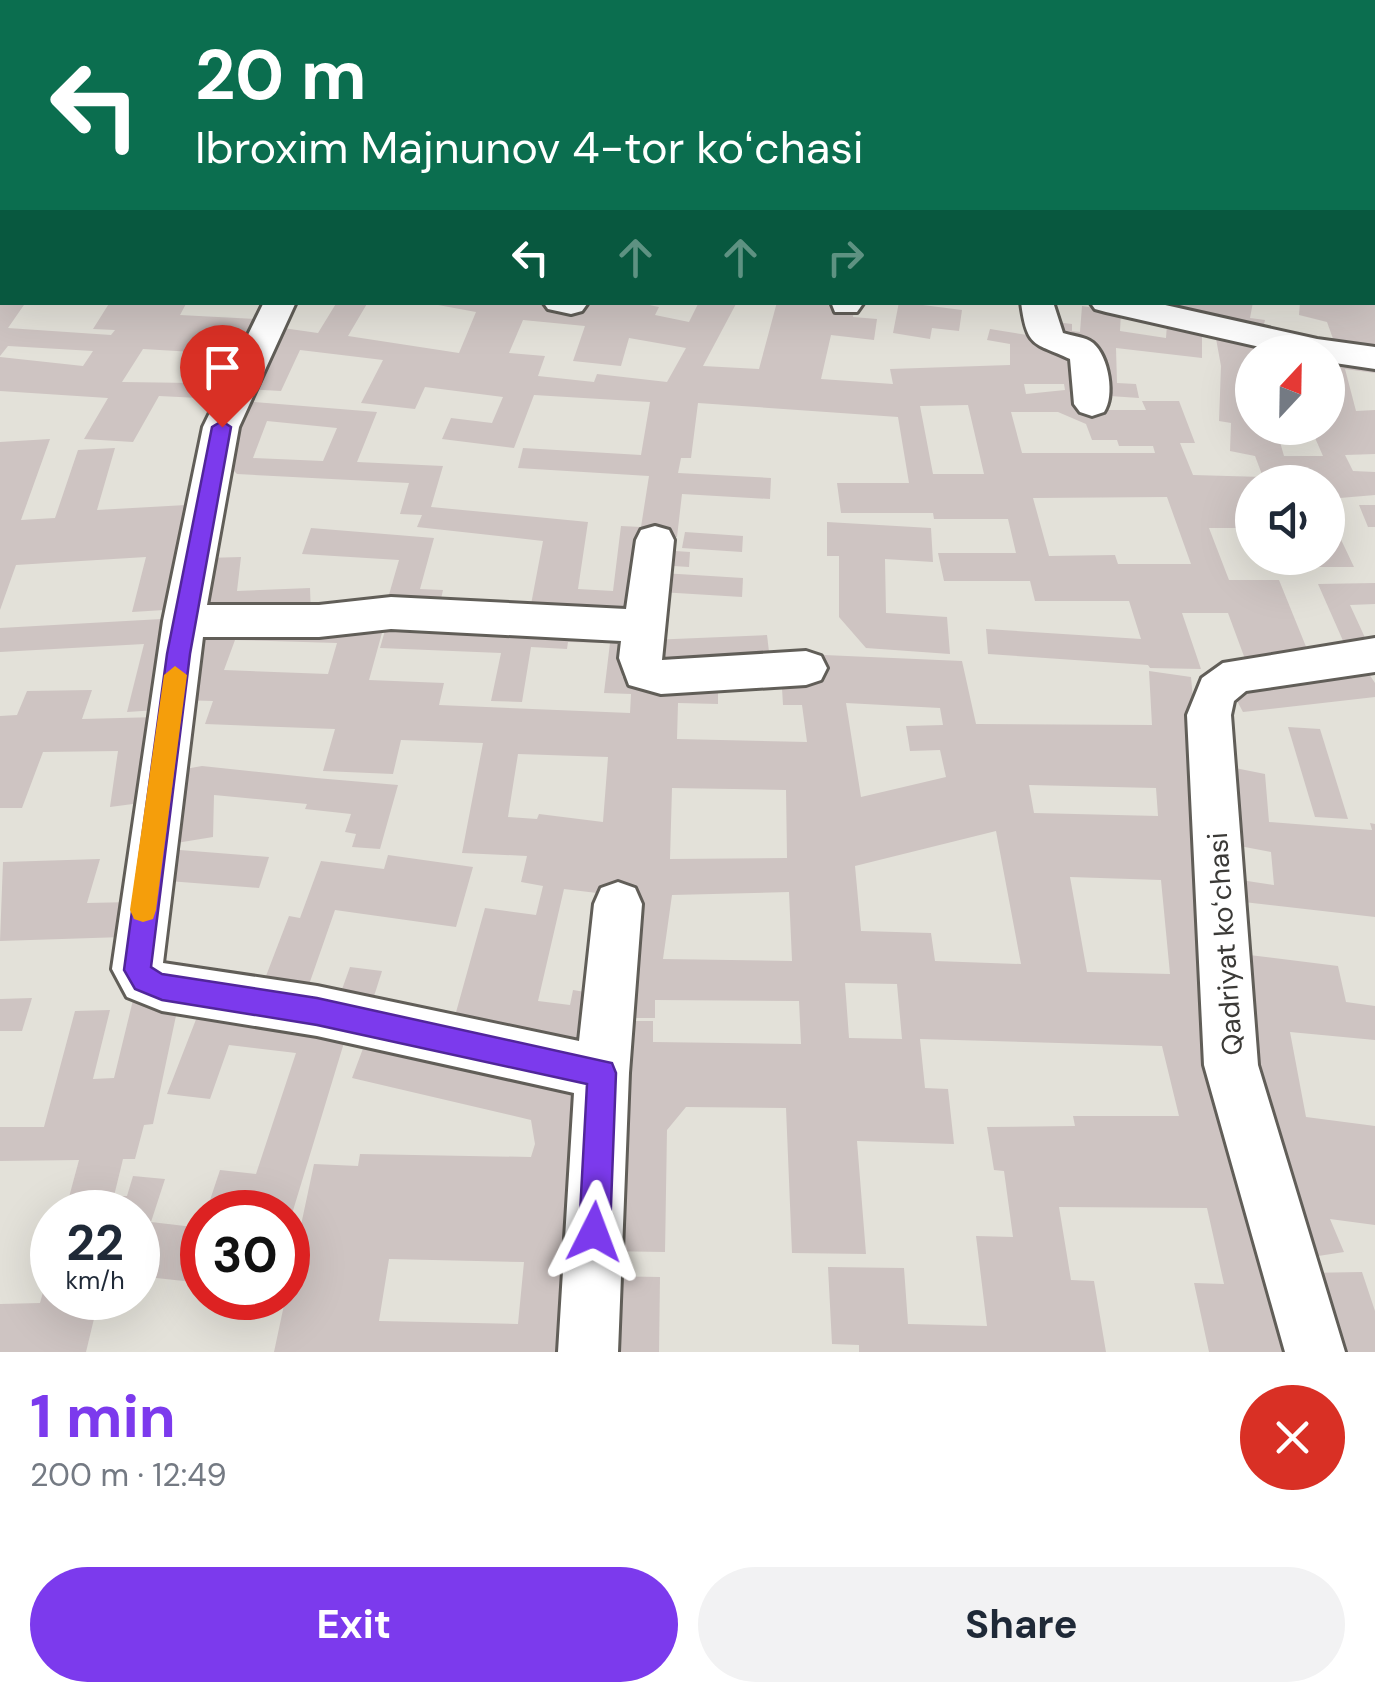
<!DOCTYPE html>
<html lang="en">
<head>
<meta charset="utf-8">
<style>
  body { margin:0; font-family:"DM Sans",sans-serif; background:#f2f2f3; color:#1f2937; height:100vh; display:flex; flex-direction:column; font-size:38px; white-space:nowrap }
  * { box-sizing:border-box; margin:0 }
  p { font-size:32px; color:#747a83 }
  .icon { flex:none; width:55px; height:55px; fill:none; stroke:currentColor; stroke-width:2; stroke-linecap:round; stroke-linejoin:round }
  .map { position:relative; height:1352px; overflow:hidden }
  .drawer { display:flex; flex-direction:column; background:#fff; flex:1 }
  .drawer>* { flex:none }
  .hud { position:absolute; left:0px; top:0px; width:1375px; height:305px; box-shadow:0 10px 40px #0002; background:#0b6e4f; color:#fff; overflow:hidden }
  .needle { width:65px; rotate:22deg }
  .controls { position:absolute; left:1235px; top:335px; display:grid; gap:20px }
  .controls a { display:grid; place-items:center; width:110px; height:110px; border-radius:50%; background:#fff; box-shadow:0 10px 40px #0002; font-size:50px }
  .speed { position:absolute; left:30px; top:1190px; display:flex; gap:20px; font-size:50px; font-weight:700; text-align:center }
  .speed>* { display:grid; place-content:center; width:130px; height:130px; border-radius:50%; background:#fff; box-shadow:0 10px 40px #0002; line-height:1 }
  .speed small { font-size:25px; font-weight:400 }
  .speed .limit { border:15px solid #d22; background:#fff; color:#111 }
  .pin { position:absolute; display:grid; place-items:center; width:85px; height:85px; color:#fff; margin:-102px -42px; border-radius:50% 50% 50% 0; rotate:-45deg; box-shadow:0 0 10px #0007 }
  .pin .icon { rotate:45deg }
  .me { position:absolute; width:110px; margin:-55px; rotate:3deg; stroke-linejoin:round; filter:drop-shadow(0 0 8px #0008) }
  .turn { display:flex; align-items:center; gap:35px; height:210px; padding:0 30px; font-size:45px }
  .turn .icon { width:130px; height:130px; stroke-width:2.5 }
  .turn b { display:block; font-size:70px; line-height:85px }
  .lanes { display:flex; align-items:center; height:95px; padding:0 30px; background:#0003; justify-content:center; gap:50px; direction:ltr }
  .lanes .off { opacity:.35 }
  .round { display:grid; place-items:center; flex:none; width:105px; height:105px; border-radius:52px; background:#f2f2f3 }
  .headline { display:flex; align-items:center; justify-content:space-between; height:170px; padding:0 30px }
  h1 { font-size:60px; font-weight:700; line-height:75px; color:#7c3aed }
  .primary-button { display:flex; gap:20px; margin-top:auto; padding:20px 30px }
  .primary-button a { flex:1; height:115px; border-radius:60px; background:#7c3aed; color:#fff; font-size:40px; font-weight:700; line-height:115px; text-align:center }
  .primary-button a+a { background:#f2f2f3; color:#1f2937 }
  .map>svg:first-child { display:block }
  .building { fill:#cec4c2; fill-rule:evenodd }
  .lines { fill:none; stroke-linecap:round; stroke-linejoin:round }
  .minor-casing { stroke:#615e58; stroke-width:6 }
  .minor { fill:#fff; fill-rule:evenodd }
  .route { fill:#7c3aed; stroke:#51269a; stroke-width:2.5 }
  .slow { fill:#f59e0b }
  .labels { text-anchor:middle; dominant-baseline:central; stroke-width:8; stroke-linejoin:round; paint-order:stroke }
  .street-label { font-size:28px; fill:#3b3a37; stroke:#fff }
</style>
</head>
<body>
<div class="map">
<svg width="1375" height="1352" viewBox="0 0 1375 1352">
  <rect width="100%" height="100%" fill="#e3e1d9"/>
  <g class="building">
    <path d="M0,302H26L8,328L111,335L115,330L93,329L110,302H187L180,315L258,319L219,399L159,396L133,442L84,439L108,398L0,391V357L83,366L93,351L8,346L0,356ZM143,349L210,353L194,383L122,382Z"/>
    <path d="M337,302H368L348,336L459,353L476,312L422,302H536L576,307L577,302H635L659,307L655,315L689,322L699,302H737L703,366L759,369L777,302H811L854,310L853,317L877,319L874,340L831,335L821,379L893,384L890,369L1010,365V344L987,340L990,329L1040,337V347L1072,350L1107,410H1146L1142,401H1179L1195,443H1180L1193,475L1263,477L1255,456L1230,451L1231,423L1219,421L1221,366L1215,333L1294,350L1252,352V428H1276L1284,456H1323L1312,431L1328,428V359L1375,364V373L1345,369L1356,411L1375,410V454L1345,455L1353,471L1375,472V495L1328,499V482H1252V528H1209L1229,580H1279L1311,659H1245L1228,613H1182L1201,669L1150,668L1148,665L988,654L986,629L1141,639L1129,601H1035L1030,581H944L938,553H1016L1008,519H934L933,513H841L837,483H909L898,417L698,403L691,458H681L678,473L771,478L770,499L682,494L677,537L652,535L643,620L529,615L543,541L417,527L422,515L400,514L409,483L237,474L219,456L240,401L377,412L357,462L443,466L431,507L588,522L578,589L613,591L621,526L641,527L649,476L518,468L523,448L641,455L650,402L534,395L514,448L442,439L451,418L492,423L503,397L425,387L415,409L361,403L383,360L300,350L281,391L245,389L276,327L318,333ZM523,320L585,326L573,361L621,366L629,338L686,348L667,382L597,374L594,382L538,376L545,356L509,353ZM1024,384H1064L1065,390L1026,394ZM968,405L984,474H933L920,406ZM1011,412H1058L1086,424L1092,440H1117L1119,446H1153L1155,453H1022ZM267,421L337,428L323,461L253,458ZM1167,497L1191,564H1118L1115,555L1049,556L1033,498Z"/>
    <polygon points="899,302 962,310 959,331 932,328 930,339 893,333"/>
    <polygon points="1133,302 1253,302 1250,318 1265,320 1262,333"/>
    <polygon points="1300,302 1375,302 1375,352 1336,347 1327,322 1299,315"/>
    <polygon points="1082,306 1121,312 1120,331 1166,338 1167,324 1202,329 1202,358 1116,348 1117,383 1136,384 1139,398 1095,395 1087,346 1056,343 1056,322 1072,324 1072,331 1080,332"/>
    <polygon points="50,439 21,520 55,518 78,450 115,448 97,510 204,504 180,609 132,612 146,557 16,565 0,610 0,442"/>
    <polygon points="1359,505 1375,505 1375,527 1368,527"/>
    <polygon points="827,522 931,528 933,562 885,559 886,613 947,617 950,654 866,648 839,617 839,556 827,556"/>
    <polygon points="1328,527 1335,527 1354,567 1266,567 1262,558 1328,558"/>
    <polygon points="311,528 434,538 420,589 443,590 439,608 386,605 399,560 302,554"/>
    <polygon points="685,532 743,536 742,552 682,548"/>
    <polygon points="660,550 690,552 689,567 658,565"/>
    <polygon points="241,557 237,591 310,588 311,616 194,617 206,558"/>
    <polygon points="662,573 743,578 742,597 660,592"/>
    <polygon points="1375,583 1375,604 1350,605 1367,642 1344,643 1318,584"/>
    <path d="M389,616L637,627L622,677L718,679V704L678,703L677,739L807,742L802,705H783L781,671L825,670L824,655L962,661L976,724L1152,725L1149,671L1191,677L1218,967L1303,1352H1209L1194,1283L1224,1284L1207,1208L1059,1207L1071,1280L1094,1281L1106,1352H859V1345L832,1344L828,1267L904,1268L908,1324L987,1326L976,1236L1013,1237L1004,1171L994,1170L987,1127L1075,1126L1073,1116H1179L1162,1046L920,1039L925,1088L948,1089L954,1144L857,1141L866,1254L792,1253L786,1108L686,1107L667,1130L665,1252L601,1251L608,1021H653V1042L801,1044L799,1001L655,1000V1018H614L630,897L564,889L538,1001L570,1005L573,990L603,995L591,1054L450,1034L485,908L536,915L543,886L521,882L527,856L462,853L483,743L401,740L393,774L323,771L335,729L205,724L213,701L179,700L193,622H385L369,680L444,683L439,705L630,713L631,694L604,693L610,643L568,642L567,649L531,647L522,702L491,701L501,653L380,648ZM235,640L337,643L328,674L224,670ZM846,703L940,708L943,725L906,726L910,751L940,750L946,777L861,797ZM518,754L608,757L603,822L539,814L537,819L508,817ZM1029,785L1156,788L1158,816L1034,813ZM672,788L786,790L787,858L670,859ZM996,831L1021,964L935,961L931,933L861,931L855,866ZM1070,877L1161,880L1170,974L1087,972ZM789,892L792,961L663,959L672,895ZM845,983L897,984L902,1039L849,1038Z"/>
    <polygon points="180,618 157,710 127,712 144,644 0,652 0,628"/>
    <polygon points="767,635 770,660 651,665 650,640"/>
    <polygon points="1367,671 1375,683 1375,697 1243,712 1229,686"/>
    <polygon points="92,690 82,719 159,717 148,802 110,807 118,751 43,752 22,808 0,808 0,716 17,715 27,691"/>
    <polygon points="1288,727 1320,729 1348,819 1315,817"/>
    <polygon points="202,766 316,778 398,785 380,849 352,847 356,834 345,832 351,814 305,809 307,804 214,795 213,837 164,845 168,772"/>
    <polygon points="1225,766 1265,774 1269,822 1372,830 1370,823 1375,824 1375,917 1235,901 1234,879 1274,885 1271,852 1229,844"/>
    <polygon points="167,849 269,857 259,888 155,880"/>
    <polygon points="388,855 473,867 456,927 335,910 305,996 261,989 289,916 300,918 321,861 384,869"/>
    <polygon points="100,859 87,903 133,902 123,937 0,941 3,862"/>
    <polygon points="1241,954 1338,966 1346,1002 1375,1006 1375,1040 1290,1032 1306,1117 1375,1126 1375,1225 1330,1219 1344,1252 1299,1259 1279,1209"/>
    <polygon points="350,967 382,971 369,1012 336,1006"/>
    <polygon points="180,997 153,1124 144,1125 135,1159 123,1159 114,1196 127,1196 133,1176 165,1179 151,1222 202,1228 202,1283 138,1276 138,1212 65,1212 79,1160 0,1161 0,1127 44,1127 75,1011 110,1010 93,1079 114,1078 133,1000"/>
    <polygon points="32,998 22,1031 0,1031 0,999"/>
    <polygon points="202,1004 350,1023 288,1227 288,1212 206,1212 220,1170 256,1174 296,1053 229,1045 210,1099 167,1094"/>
    <path d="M368,1035L586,1086L572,1352H274L314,1164L358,1166L360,1154L531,1157L535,1144L531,1120L352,1078ZM389,1259L524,1262L518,1324L379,1321Z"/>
    <polygon points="51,1263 52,1298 99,1298 86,1352 0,1352 0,1304 40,1303"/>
    <polygon points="1362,1272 1375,1311 1375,1352 1328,1352 1304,1273"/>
    <polygon points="603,1276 660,1277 659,1352 600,1352"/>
  </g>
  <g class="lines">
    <defs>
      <g id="minor">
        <polygon points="123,0 160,0 161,2 122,2"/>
        <rect x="0" y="5" width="2" height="14"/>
        <polygon points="264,302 296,302 239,427 207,605 319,605 391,597 626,609 636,540 641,530 655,526 669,530 674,540 662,660 806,651 821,656 827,668 821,680 806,685 661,694 629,685 619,658 621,641 391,629 319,637 203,637 163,963 317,986 579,1041 594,904 601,888 618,882 635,888 642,904 629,1073 618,1352 558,1352 574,1093 317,1036 162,1011 127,997 112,969 163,621 203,427"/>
        <polygon points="543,302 586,302 587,304 582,311 571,314 548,309"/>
        <polygon points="831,302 864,302 857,312 835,312"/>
        <path d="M1021,302H1053L1063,333C1072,336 1086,337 1093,343C1109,357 1115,396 1104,412L1092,416L1080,412L1074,404L1070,359C1034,342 1027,349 1021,302Z"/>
        <polygon points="1090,302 1152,302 1317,339 1375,347 1375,369 1328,362 1328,352 1282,352 1106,312 1095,309"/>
        <polygon points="1375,638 1375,672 1246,691 1234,701 1231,715 1258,1065 1345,1352 1285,1352 1204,1065 1187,715 1202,678 1223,663"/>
      </g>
    </defs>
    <use href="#minor" class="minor-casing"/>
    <use href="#minor" class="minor"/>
  </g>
  <polygon class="route" points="222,421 231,427 190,654 151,967 162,974 317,998 612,1063 616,1073 610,1232 605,1243 594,1248 583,1243 579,1232 587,1084 317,1025 162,1000 135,989 124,970 167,654 212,427"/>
  <polygon class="slow" points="175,666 187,675 156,910 153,919 143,922 134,919 130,910 164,675"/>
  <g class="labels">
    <g class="street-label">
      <text transform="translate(1225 944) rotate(-94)">Qadriyat koʻchasi</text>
    </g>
  </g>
</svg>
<div class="controls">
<a><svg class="needle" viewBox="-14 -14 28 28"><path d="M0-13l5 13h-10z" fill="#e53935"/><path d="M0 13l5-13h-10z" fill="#747a83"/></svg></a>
<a><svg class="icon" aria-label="sound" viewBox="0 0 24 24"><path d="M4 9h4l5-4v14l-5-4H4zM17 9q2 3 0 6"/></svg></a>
</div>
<div class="speed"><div>22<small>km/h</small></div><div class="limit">30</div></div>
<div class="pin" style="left:222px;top:427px;background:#d93025"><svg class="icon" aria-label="arrive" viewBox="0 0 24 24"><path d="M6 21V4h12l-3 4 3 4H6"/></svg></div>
<svg class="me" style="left:594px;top:1232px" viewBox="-20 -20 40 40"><path d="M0-17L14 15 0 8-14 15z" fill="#7c3aed" stroke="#fff" stroke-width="4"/></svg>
<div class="hud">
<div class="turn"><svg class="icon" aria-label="left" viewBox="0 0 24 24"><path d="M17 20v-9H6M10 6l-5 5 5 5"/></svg><div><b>20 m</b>Ibroxim Majnunov 4-tor koʻchasi</div></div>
<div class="lanes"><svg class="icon" aria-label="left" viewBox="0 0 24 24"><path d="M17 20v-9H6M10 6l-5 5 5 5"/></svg><svg class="icon off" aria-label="ahead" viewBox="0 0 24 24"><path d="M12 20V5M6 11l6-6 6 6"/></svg><svg class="icon off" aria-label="ahead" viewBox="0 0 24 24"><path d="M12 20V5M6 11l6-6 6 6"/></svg><svg class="icon off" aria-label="right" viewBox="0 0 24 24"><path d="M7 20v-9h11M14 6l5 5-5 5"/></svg></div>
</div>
</div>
<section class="drawer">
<div class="headline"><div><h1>1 min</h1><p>200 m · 12:49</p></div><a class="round" style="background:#d93025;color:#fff"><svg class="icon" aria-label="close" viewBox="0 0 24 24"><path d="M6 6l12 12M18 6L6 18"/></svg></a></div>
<div class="primary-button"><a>Exit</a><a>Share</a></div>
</section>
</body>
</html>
